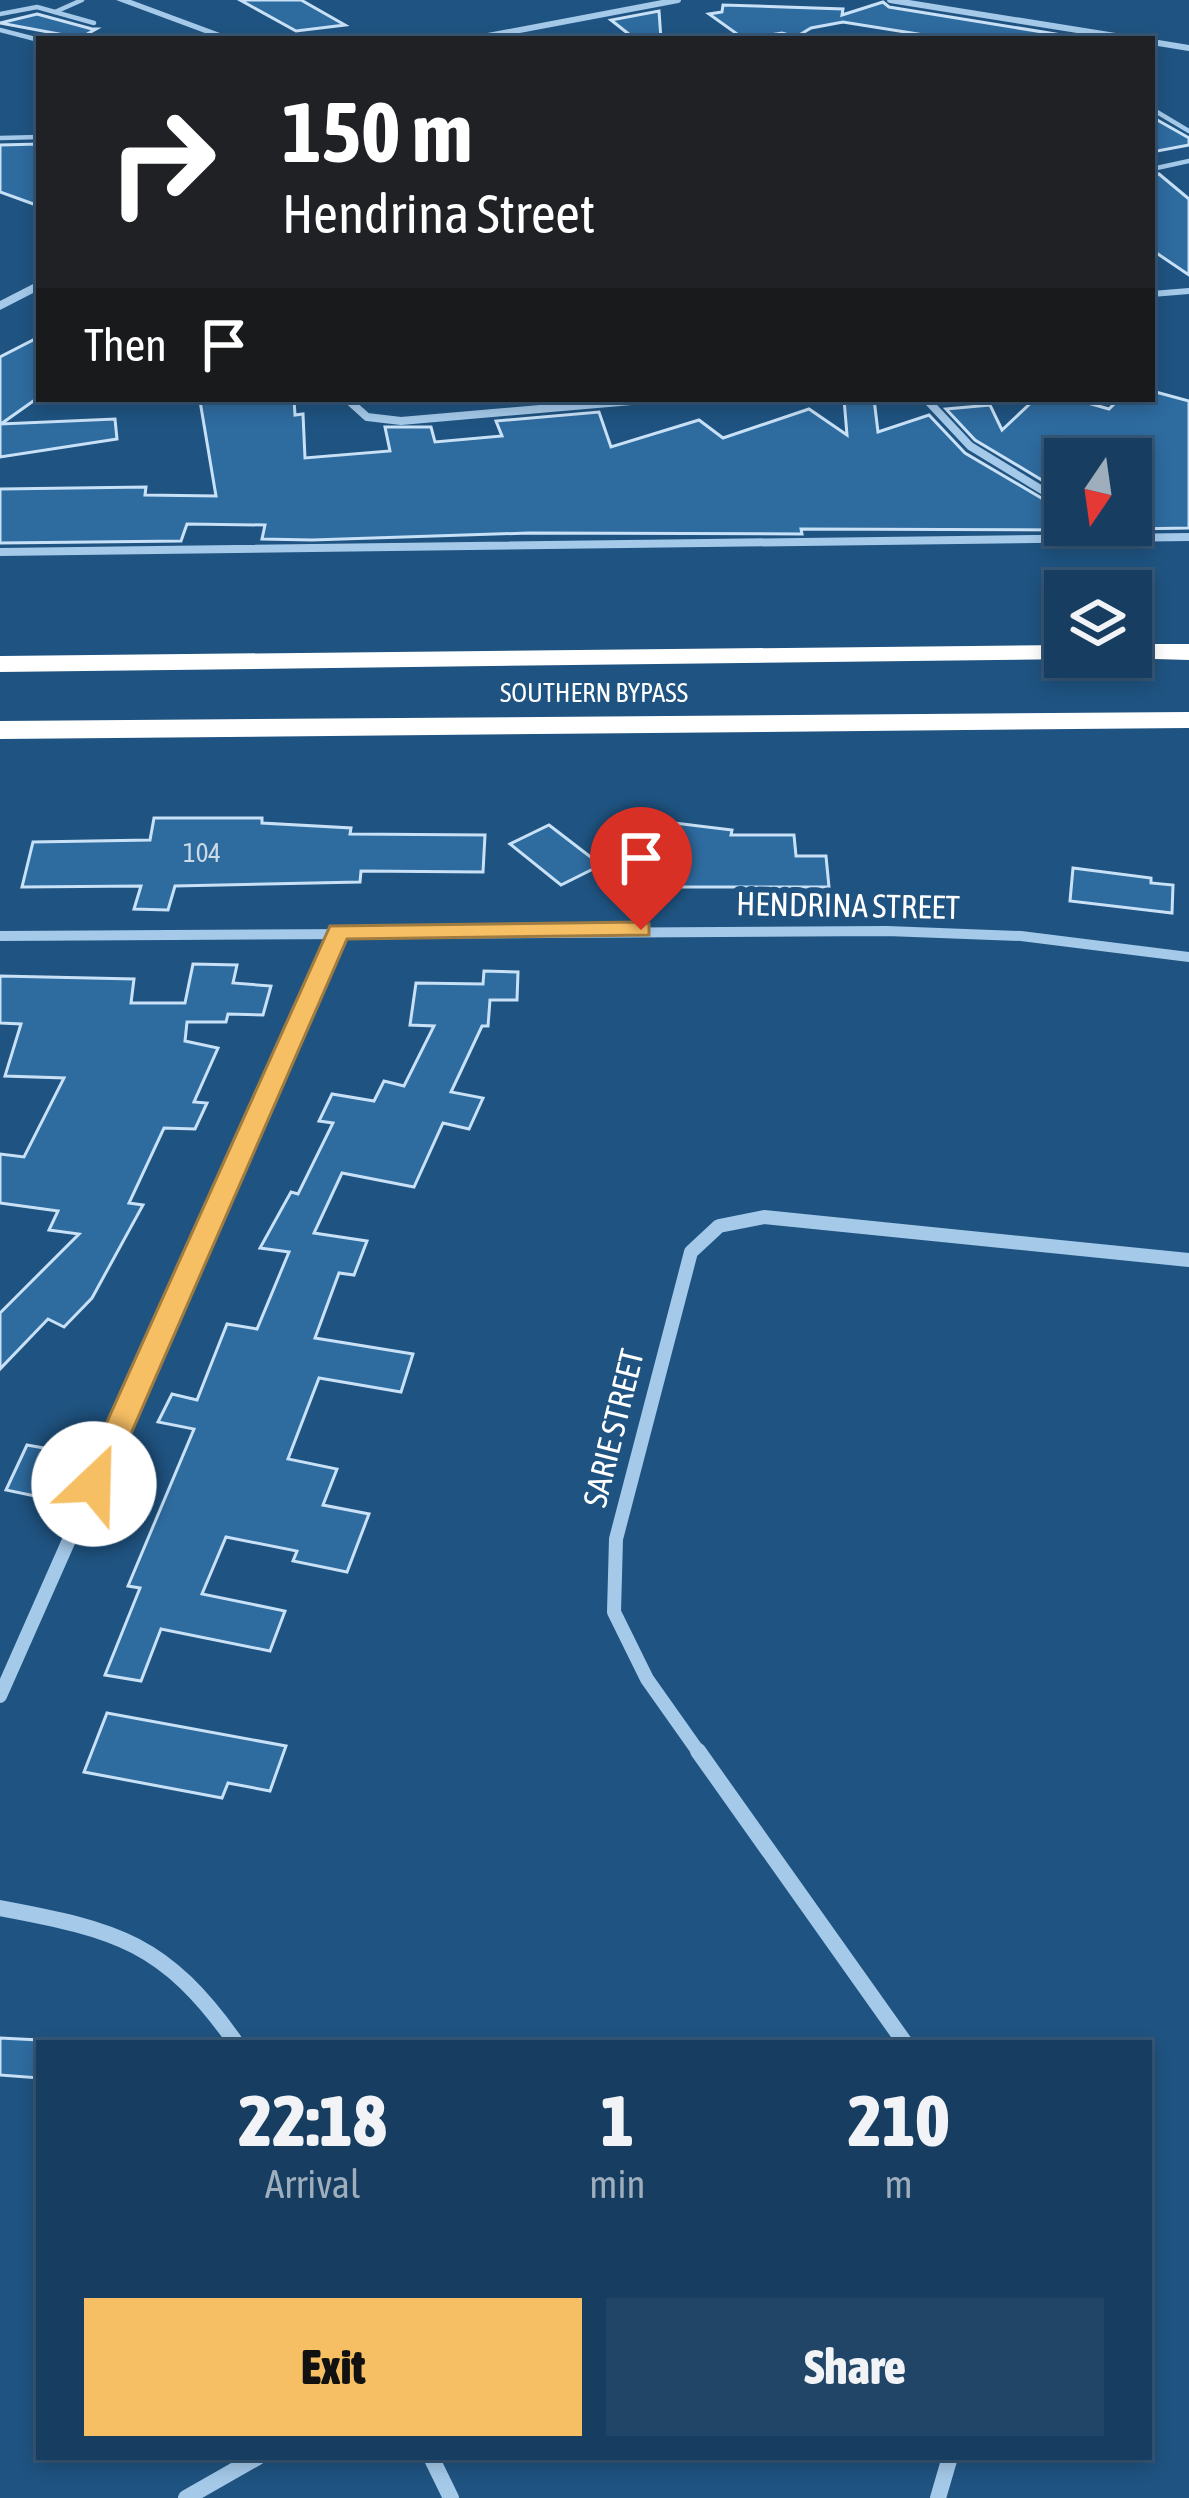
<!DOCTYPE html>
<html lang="en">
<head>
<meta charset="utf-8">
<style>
  body { margin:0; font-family:"Asap Condensed",sans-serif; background:#204567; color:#f1f3f6; height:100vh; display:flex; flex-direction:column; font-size:45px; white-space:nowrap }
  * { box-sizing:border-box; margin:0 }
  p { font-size:39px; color:#9eaebd }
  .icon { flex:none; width:66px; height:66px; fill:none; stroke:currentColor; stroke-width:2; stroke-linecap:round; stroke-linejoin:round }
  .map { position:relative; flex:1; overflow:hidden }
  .sheet { position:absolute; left:36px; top:2040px; width:1116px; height:420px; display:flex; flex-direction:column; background:#173e61; border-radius:0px; box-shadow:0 6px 18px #0003,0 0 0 3px #365776 }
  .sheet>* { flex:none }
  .guide { position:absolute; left:36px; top:36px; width:1119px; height:366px; border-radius:0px; box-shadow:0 6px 18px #0003,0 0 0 3px #365776; background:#202124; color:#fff; overflow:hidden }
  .needle { width:78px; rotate:193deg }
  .controls { position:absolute; left:1044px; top:438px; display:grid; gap:24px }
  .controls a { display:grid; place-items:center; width:108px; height:108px; border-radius:0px; background:#173e61; box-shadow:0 6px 18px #0003,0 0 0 3px #365776; font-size:60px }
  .pin { position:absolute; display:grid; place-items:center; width:102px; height:102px; color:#fff; margin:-123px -51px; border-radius:50% 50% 50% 0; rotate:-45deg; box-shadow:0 0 12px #0007 }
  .pin .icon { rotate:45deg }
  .me { position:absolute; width:132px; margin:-66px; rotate:24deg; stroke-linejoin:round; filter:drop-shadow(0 0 9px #0008) }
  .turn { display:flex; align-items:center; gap:42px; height:252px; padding:0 48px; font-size:54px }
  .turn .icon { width:156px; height:156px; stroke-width:2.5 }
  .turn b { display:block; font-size:84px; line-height:102px }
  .then { display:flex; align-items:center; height:114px; padding:0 48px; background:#0003; gap:24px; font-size:45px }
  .eta { display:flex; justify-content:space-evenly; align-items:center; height:204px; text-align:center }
  .eta b { font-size:72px; font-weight:800; line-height:84px }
  .cta { display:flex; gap:24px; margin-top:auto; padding:24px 48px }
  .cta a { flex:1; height:138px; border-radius:0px; background:#f7bf64; color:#111; font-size:48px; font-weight:800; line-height:138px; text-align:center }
  .cta a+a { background:#204567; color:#f1f3f6 }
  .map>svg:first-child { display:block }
  .building { fill:#2e6b9f; stroke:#c8e1f7; stroke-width:3 }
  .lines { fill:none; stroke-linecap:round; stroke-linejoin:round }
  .service { stroke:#a4c9e9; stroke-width:4.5 }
  .minor-far4 { stroke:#a4c9e9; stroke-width:6 }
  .minor-far3 { stroke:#a4c9e9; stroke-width:8 }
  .minor-far2 { stroke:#a4c9e9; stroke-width:10 }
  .minor-far1 { stroke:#a4c9e9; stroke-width:14 }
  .minor { stroke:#a4c9e9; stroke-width:16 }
  .tertiary { fill:#a4c9e9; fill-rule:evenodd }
  .motorway { fill:#fff; fill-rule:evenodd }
  .route { fill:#f7bf64; stroke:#a17c41; stroke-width:3 }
  .labels { text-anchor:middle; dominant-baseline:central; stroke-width:12; stroke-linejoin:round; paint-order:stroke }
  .far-street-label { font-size:27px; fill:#fff; stroke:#1f5381 }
  .number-label { font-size:27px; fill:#cbdae7 }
  .street-label { font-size:33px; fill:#fff; stroke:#1f5381 }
</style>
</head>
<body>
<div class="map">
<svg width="1189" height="2498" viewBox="0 0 1189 2498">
  <rect width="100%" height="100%" fill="#1f5381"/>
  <g class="building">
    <polygon points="240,0 301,0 345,25 296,31"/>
    <polygon points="883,2 889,7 1086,39 949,39 843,22 811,28 796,37 782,33 744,39 709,14 722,12 723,5 843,9 842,15"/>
    <polygon points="659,11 661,39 635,39 611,20"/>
    <polygon points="37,14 92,29 96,29 80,38 0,23"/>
    <polygon points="1152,117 1189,138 1189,145 1152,152"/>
    <polygon points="39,144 39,206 0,192 0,145"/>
    <polygon points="1159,174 1189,199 1189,275 1152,250 1152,176"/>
    <polygon points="39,337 39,397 1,424 115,419 117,439 0,457 0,357"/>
    <polygon points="1152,391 1189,401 1189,528 1131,529 1131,459 1065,459 1065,494 975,440 946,409 990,405 1002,430 1035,399 1074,399 1109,409 1119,399 1152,399"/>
    <polygon points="294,399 295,415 303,414 305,458 390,451 385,427 431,427 435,442 502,436 496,421 599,412 611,447 699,420 723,438 809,409 847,435 844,399 874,399 878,432 929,415 965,453 1065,512 1069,530 801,529 802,534 529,533 312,540 262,539 265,525 187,524 181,541 0,543 0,489 146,487 145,495 216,496 200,401"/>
    <polygon points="154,818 262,818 262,823 351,828 350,834 485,835 483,872 361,871 360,882 175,886 168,910 134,909 141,886 22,887 33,842 150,840"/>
    <polygon points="658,821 732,830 731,835 794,835 796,856 826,856 829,887 627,887 627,856 639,856 637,837 660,836"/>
    <polygon points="549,825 601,865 561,885 510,844"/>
    <polygon points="1073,868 1151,878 1151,883 1173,885 1172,913 1070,901"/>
    <polygon points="193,964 237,965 233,983 271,986 263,1015 228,1014 226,1022 187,1022 185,1041 218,1048 194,1102 207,1103 195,1129 164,1128 129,1203 143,1205 92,1298 64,1327 48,1319 0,1369 0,1313 79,1234 49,1230 58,1211 0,1203 0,1154 24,1157 64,1078 5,1076 21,1024 0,1023 0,976 134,979 131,1003 185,1003"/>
    <polygon points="484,971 518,972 517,1000 490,1000 488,1026 482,1026 451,1092 483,1098 469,1129 443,1123 414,1187 342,1173 314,1233 367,1241 354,1275 339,1273 315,1338 413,1354 401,1392 319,1378 288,1459 337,1469 323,1505 369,1514 347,1572 293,1561 297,1551 226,1537 202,1594 285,1611 270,1651 161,1629 141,1681 105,1675 140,1588 128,1586 194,1429 158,1422 172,1394 197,1400 227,1324 257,1329 289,1252 260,1248 291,1192 298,1194 333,1123 319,1121 332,1094 374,1101 384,1081 404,1086 434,1026 410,1025 416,983 483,984"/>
    <polygon points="27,1445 55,1450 35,1496 6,1490"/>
    <polygon points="107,1713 286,1746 270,1791 228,1783 222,1798 84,1772"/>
    <polygon points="0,2038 39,2040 39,2078 0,2075"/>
  </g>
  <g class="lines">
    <g class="service">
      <polyline points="55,12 82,0"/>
      <polyline points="0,14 37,7 94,23"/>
      <polyline points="0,30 39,40"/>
      <polyline points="1152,109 1189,131"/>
      <polyline points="0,138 39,137"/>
      <polyline points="1152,169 1189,161"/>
    </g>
    <g class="minor-far4">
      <polyline points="890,0 1134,39"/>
      <polyline points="472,39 678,0"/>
      <polyline points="1152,42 1189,48"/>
      <polyline points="1152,294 1189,291"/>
    </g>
    <g class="minor-far3">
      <polyline points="347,399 367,417 401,421 655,399"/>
      <polyline points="926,399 970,446 1065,504"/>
      <polyline points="0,552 1189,537"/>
    </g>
    <g class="minor-far2">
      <polyline points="0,936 887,931 1021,936 1189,957"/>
      <polyline points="238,1159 339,932"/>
    </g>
    <g class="minor-far1">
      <polyline points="0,1696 239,1156"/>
      <polyline points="700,1754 647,1679 614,1612 616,1539 691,1252 719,1226 764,1217 1189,1260"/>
    </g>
    <g class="minor">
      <polyline points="698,1751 905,2043"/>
      <path d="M0,1908C117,1930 165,1942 236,2043"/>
      <polyline points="431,2457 451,2498"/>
      <polyline points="186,2498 258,2457"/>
      <polyline points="938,2498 950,2457"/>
    </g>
    <g class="tertiary">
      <polygon points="116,0 131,0 236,39 221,39"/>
      <polygon points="39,281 39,290 0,310 0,301"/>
    </g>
    <g class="motorway">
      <polygon points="1131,644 1189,644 1189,660 1121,658 1131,657"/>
      <polygon points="1065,645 1065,657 1075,659 0,672 0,656"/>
      <polygon points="1189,712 1189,728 0,739 0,721"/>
    </g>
  </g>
  <polygon class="route" points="641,922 649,924 649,935 347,939 109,1484 104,1493 83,1493 79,1484 330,926"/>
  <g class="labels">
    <g class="far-street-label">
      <text x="594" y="692">SOUTHERN BYPASS</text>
    </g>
    <g class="number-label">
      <text x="202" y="852">104</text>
    </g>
    <g class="street-label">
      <text transform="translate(848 905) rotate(1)">HENDRINA STREET</text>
      <text transform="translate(613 1428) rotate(-76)">SARIE STREET</text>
    </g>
  </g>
</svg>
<div class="controls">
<a><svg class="needle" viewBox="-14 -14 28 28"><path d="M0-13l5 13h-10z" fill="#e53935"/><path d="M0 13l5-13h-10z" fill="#9eaebd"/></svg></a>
<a><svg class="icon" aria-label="layers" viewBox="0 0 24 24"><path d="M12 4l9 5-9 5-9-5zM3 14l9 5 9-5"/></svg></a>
</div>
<div class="pin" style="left:641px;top:930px;background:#d93025"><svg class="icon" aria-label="arrive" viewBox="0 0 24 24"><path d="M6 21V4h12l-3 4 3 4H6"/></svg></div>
<svg class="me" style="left:94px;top:1484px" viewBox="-20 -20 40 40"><circle r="19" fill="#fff"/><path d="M0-13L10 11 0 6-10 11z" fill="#f7bf64"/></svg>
<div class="guide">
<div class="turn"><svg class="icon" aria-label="right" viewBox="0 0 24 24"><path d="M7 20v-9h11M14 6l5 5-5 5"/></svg><div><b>150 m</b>Hendrina Street</div></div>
<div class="then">Then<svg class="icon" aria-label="arrive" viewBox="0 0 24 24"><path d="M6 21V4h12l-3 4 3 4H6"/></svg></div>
</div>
<section class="sheet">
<div class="eta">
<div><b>22:18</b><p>Arrival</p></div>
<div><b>1</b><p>min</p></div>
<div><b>210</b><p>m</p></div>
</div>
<div class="cta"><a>Exit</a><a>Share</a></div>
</section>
</div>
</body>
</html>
